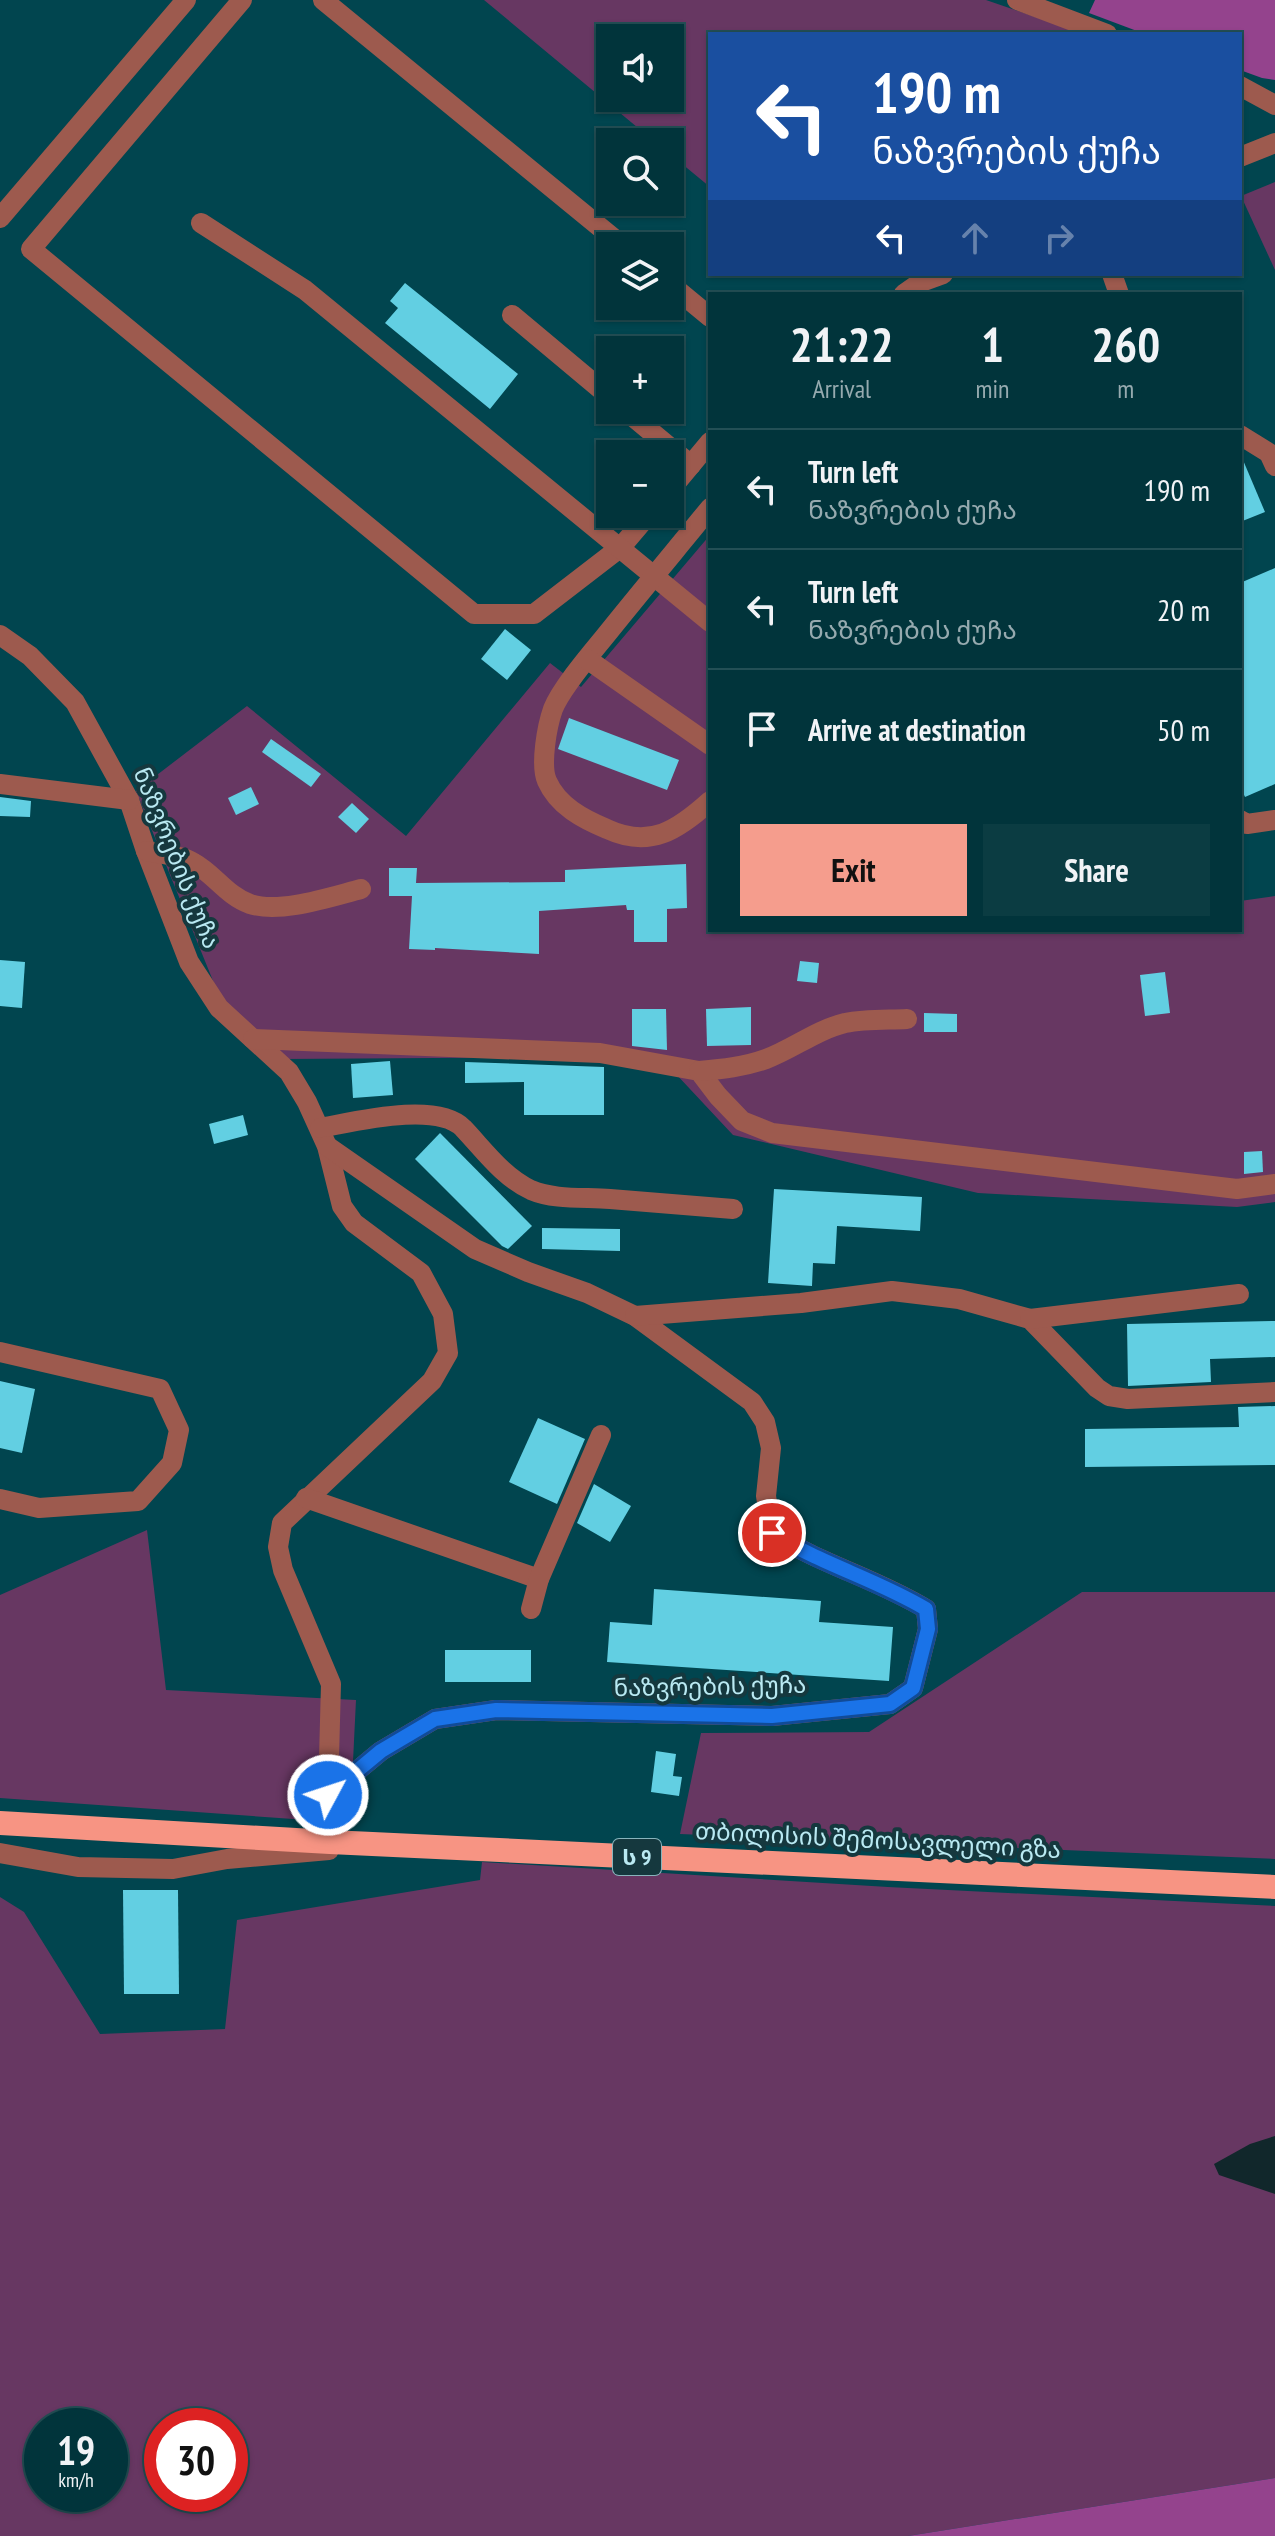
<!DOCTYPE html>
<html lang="en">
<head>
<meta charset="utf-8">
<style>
  body { margin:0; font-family:"PT Sans Narrow","Noto Sans Georgian",sans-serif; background:#0b3c42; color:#f1f3f6; height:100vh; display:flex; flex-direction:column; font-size:30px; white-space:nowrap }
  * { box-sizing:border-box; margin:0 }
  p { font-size:26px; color:#96aaaf }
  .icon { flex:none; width:44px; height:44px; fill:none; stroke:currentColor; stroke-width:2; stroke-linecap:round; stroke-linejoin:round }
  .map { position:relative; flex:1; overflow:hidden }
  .details { position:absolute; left:708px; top:292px; width:534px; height:640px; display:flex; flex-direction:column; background:#01343b; border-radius:0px; box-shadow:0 2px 6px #0004,0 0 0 2px #234f55 }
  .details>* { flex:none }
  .top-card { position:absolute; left:708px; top:32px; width:534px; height:244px; border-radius:0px; box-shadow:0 2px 6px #0004,0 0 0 2px #234f55; background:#1a4fa0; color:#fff; overflow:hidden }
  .buttons { position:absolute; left:596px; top:24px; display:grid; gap:16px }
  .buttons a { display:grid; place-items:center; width:88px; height:88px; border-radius:0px; background:#01343b; box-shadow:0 2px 6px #0004,0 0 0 2px #234f55; font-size:40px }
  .speed { position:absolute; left:24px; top:2408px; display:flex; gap:16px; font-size:40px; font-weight:700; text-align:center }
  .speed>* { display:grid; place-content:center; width:104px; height:104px; border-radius:50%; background:#01343b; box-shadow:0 2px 6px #0004,0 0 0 2px #234f55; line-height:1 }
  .speed small { font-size:20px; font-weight:400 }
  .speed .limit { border:12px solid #d22; background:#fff; color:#111 }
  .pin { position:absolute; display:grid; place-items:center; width:68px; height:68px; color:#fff; margin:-34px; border:4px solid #fff; border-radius:50%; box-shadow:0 2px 8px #0007 }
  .me { position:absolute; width:88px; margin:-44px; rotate:50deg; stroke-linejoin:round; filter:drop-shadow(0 0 6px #0008) }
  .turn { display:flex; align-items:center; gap:28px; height:168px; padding:0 32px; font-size:36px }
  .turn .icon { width:104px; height:104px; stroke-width:2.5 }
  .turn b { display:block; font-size:56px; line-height:68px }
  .lanes { display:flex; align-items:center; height:76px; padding:0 32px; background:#0003; justify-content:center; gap:40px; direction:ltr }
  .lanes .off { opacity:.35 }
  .eta { display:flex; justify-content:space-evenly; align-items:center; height:136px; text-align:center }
  .eta b { font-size:48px; font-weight:800; line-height:56px }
  .action { display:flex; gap:16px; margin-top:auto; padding:16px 32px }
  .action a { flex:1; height:92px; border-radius:0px; background:#f59d8d; color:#111; font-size:32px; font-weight:800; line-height:92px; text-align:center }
  .action a+a { background:#0b3c42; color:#f1f3f6 }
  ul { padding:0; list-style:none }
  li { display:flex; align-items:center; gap:24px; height:120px; padding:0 32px; border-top:2px solid #234f55 }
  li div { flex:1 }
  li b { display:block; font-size:30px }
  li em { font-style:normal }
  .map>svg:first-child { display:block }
  .green { fill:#673762; fill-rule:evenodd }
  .forest { fill:#94438d }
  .water { fill:#11272b }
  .building { fill:#62cfe2 }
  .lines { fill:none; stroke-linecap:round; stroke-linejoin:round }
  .minor { stroke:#9d5a4e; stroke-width:20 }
  .highway { stroke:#f79483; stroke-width:24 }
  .route-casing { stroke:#114b97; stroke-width:20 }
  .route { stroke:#1a73e8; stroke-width:14 }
  .labels { text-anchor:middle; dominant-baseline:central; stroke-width:8; stroke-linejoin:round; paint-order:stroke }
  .shield { fill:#15383e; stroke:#88b4bc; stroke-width:2 }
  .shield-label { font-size:22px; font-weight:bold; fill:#b9e9f2 }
  .street-label { font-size:24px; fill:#b9e9f2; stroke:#15383e }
</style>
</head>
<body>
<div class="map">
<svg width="1275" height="2536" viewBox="0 0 1275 2536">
  <rect width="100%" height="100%" fill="#01454f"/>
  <g class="green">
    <path d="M484,0H986L1085,34H710V187L670,154V142H655ZM610,38H670V98H610Z"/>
    <polygon points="1275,182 1275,270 1241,196"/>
    <polygon points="710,535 710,930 1240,930 1240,901 1275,896 1275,1202 1237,1207 978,1193 733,1135 675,1073 611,1057 283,1059 220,998 136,791 247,706 406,836 550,663 581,687"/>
    <polygon points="147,1530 166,1690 356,1700 350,1823 0,1798 0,1595"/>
    <polygon points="1082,1592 1275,1592 1275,1859 680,1834 701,1733 869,1732"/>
    <path d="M482,1862L888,1887L1275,1906V2478L908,2536H0V1897L24,1912L100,2034L225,2029L237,1920L480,1880ZM42,2426H110V2494H42ZM162,2426H230V2494H162Z"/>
  </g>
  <g class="forest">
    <polygon points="1095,0 1275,0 1275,80 1262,78 1240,70 1240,34 1145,34 1089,13"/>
    <polygon points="1275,2478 1275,2536 908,2536"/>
  </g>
  <polygon class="water" points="1275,2136 1275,2194 1219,2175 1214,2164 1250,2144"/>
  <g class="building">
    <polygon points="405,283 518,374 490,409 385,323 398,308 390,301"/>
    <polygon points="1240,453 1265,512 1240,522"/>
    <polygon points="1275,568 1275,784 1245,797 1240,786 1240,583"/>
    <polygon points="505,629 531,650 507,680 481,659"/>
    <polygon points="569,718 679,760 667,790 558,749"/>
    <polygon points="271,739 321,774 311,787 262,752"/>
    <polygon points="251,787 259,804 236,815 228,798"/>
    <polygon points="0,797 31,801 30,817 0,816"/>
    <polygon points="352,803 369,819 356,833 338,817"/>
    <polygon points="686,864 687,908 667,909 667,942 634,942 634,910 627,910 626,905 539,911 539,954 435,948 435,950 409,949 412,896 389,896 389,868 417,868 416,883 565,882 565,870"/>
    <polygon points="0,960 25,962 22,1008 0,1006"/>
    <polygon points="800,961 819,963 817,983 797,981"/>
    <polygon points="1165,972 1170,1013 1145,1016 1140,975"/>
    <polygon points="751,1007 751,1045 707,1046 706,1009"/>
    <polygon points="632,1009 666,1009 667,1050 632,1046"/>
    <polygon points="924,1013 957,1014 957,1032 924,1032"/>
    <polygon points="390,1061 393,1095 353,1098 351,1064"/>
    <polygon points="465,1062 604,1067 604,1115 524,1115 524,1082 465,1083"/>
    <polygon points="243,1115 248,1135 214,1144 209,1124"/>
    <polygon points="440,1133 532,1226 508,1249 502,1246 415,1159"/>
    <polygon points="1262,1151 1263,1172 1244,1174 1244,1152"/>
    <polygon points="774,1189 922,1197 920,1231 837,1226 835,1264 813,1263 812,1286 768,1283"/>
    <polygon points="542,1228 620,1229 620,1251 542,1249"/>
    <polygon points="1275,1321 1275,1357 1210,1359 1211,1382 1128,1386 1127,1324"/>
    <polygon points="0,1381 35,1389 22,1453 0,1448"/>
    <polygon points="1275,1406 1275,1465 1085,1467 1085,1429 1239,1427 1238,1407"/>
    <polygon points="538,1418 585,1439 557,1504 509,1482"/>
    <polygon points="594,1484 631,1506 610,1542 577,1523"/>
    <polygon points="654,1589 821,1601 819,1622 893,1627 889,1681 607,1662 610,1622 652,1625"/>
    <rect x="445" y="1650" width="86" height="32"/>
    <polygon points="656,1751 676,1754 673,1776 682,1777 679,1796 651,1792"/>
    <polygon points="123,1890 178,1890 179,1994 124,1994"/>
  </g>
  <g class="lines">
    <g class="minor">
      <polyline points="242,0 31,249 474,614 534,614 621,547 649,514"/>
      <polyline points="323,0 623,246"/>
      <polyline points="1017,0 1107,34"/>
      <polyline points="1240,86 1275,105"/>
      <polyline points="1240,157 1275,143"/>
      <polyline points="0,218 186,0"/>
      <polyline points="201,223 305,290 710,622"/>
      <polyline points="1112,274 1119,294"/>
      <polyline points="670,284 710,317"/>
      <polyline points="904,294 921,282 943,274"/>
      <polyline points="512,315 610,397"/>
      <polyline points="625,410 691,465"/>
      <polyline points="1240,435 1269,453 1275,466"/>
      <polyline points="670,490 710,442"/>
      <path d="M710,508C674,552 638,595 602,640C588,657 561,689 553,709C547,726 540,765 547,781C558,806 583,819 607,829C650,849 678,830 710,801"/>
      <polyline points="0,635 30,656 75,702 129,800 146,851 189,962 219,1008 289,1072 307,1102 327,1146 342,1206 354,1223 421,1273 443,1314 448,1353 432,1381 282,1523 278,1547 283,1570 331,1684 328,1795 330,1842"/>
      <polyline points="587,659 710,745"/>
      <polyline points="0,784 129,800"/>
      <polyline points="1240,820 1247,824 1275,820"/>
      <path d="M146,851C161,854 181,855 194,863C214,874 227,896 250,904C280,914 330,897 361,889"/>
      <polyline points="253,1039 600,1053 699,1071 718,1096 742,1121 772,1133 1237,1189 1275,1184"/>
      <path d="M699,1071C722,1069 744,1067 766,1059C793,1049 816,1030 845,1023C865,1019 886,1020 907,1019"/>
      <path d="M320,1128C354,1122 436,1101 463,1128C484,1150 503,1177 531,1190C554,1200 585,1197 610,1199C651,1202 692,1206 733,1209"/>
      <path d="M327,1146L475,1249L528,1272L587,1293L635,1316L752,1402L765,1422L771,1448L766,1496L772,1533C820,1564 877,1579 926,1609L928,1629L913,1688L890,1704L772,1716L496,1710L435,1719L381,1751L328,1795"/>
      <polyline points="635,1316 801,1303 892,1291 959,1299 1030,1319 1097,1388 1109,1396 1128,1399 1275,1392"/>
      <polyline points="1030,1319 1239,1294"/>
      <polyline points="0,1352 160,1389 179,1430 172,1463 138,1501 39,1508 0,1499"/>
      <polyline points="306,1498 539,1579"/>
      <polyline points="531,1609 539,1579 601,1435"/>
      <polyline points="0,1853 78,1867 173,1869 227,1859 329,1850"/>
    </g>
    <polyline class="highway" points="0,1823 330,1842 1275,1887"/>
  </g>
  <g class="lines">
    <defs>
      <path id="route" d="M328,1795L381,1751L435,1719L496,1710L772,1716L890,1704L913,1688L928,1629L926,1609C876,1579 820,1564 772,1533"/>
    </defs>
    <use href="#route" class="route-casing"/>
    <use href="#route" class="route"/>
  </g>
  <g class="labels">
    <rect class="shield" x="613" y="1839" width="48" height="36" rx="6"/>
    <g class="shield-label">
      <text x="637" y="1857">ს 9</text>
    </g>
    <g class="street-label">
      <text transform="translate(177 858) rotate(68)">ნაზვრების ქუჩა</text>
      <text transform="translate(710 1686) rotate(-1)">ნაზვრების ქუჩა</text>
      <text transform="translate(878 1840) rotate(3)">თბილისის შემოსავლელი გზა</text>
    </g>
  </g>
</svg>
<div class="buttons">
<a><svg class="icon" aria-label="sound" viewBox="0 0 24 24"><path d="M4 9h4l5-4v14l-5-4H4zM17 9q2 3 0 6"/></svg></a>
<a><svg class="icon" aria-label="search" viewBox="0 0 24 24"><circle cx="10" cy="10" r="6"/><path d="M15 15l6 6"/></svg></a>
<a><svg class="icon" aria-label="layers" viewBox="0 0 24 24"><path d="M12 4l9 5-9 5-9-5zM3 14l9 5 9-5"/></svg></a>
<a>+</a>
<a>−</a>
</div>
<div class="speed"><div>19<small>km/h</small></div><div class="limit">30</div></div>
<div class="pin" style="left:772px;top:1533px;background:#d93025"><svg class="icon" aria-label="arrive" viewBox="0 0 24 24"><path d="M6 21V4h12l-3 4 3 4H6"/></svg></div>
<svg class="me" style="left:328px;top:1795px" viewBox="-20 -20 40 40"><circle r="17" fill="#1a73e8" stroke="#fff" stroke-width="3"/><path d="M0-11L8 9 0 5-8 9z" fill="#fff"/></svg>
<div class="top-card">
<div class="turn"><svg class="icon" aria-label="left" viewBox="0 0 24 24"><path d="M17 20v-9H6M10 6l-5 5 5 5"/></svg><div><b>190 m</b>ნაზვრების ქუჩა</div></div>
<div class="lanes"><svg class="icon" aria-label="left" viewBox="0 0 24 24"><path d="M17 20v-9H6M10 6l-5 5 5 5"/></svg><svg class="icon off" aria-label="ahead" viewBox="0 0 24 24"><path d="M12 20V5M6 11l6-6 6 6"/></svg><svg class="icon off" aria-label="right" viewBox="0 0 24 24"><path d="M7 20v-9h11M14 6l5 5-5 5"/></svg></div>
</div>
<section class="details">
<div class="eta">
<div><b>21:22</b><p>Arrival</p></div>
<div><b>1</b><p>min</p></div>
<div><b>260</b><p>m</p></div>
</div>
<ul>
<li><svg class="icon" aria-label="left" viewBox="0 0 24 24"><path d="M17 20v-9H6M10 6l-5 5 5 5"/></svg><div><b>Turn left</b><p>ნაზვრების ქუჩა</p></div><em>190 m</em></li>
<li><svg class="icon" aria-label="left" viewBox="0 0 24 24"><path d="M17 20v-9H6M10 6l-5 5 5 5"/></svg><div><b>Turn left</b><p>ნაზვრების ქუჩა</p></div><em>20 m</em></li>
<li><svg class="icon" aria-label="arrive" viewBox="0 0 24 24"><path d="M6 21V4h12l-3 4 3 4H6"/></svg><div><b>Arrive at destination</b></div><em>50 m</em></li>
</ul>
<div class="action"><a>Exit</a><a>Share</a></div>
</section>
</div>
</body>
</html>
